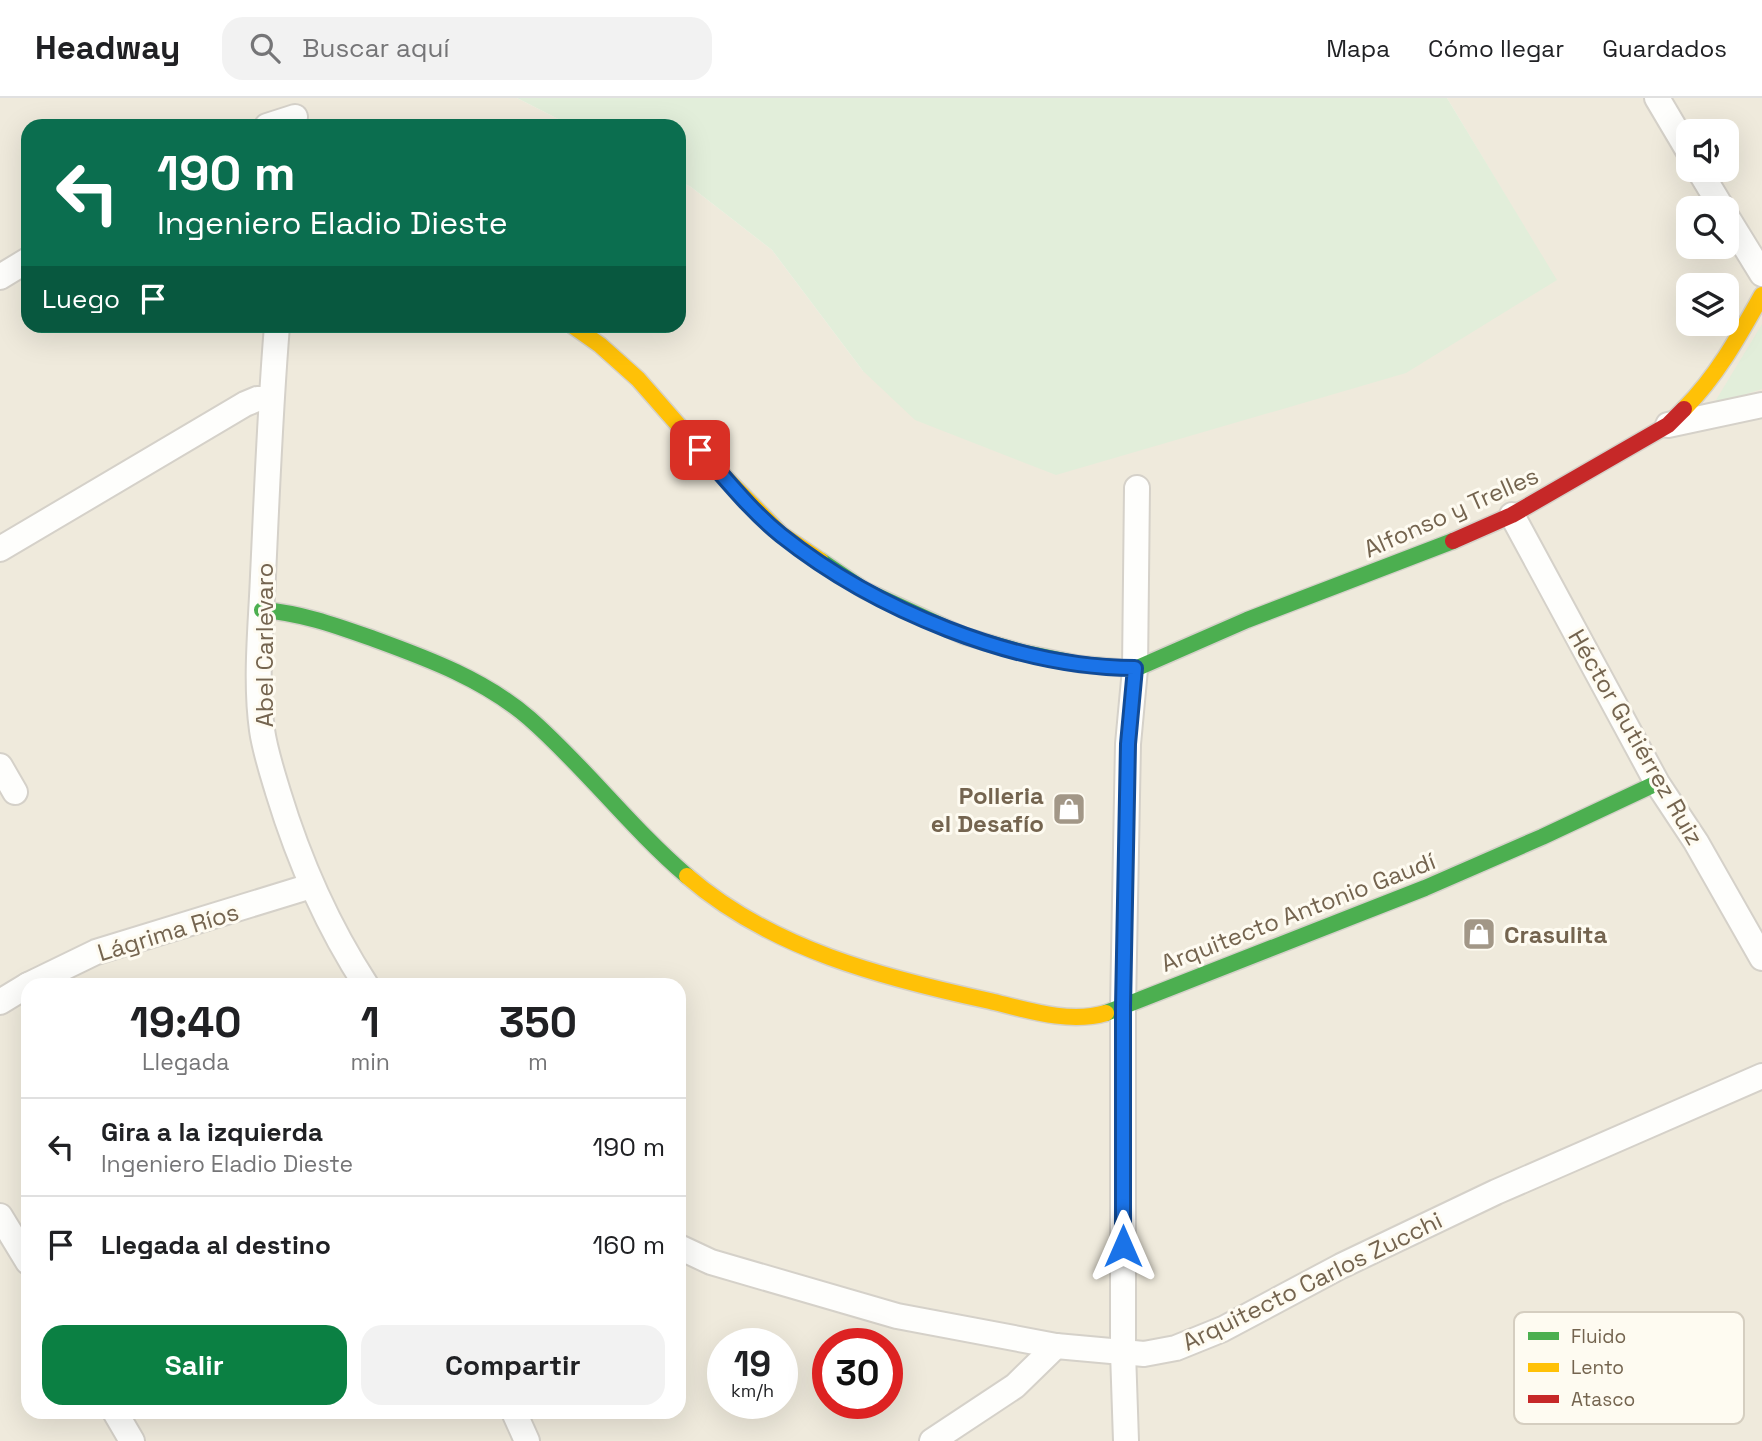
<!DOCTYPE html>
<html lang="es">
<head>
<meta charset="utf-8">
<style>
  body { margin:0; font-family:"Space Grotesk",sans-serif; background:#f2f2f2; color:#202124; height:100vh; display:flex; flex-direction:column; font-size:26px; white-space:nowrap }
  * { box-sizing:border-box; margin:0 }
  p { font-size:23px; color:#757577 }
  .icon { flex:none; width:38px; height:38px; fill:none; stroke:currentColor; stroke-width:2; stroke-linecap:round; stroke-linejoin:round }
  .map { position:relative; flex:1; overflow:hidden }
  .details { position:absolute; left:21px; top:880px; width:665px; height:441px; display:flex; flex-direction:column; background:#fff; border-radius:21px; box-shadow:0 7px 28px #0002 }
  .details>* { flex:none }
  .banner { position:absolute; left:21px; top:21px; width:665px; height:214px; border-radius:21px; box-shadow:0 7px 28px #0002; background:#0b6e4f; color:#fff; overflow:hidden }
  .buttons { position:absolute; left:1676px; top:21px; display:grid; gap:14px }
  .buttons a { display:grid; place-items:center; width:63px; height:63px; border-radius:14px; background:#fff; box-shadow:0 7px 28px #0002; font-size:35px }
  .speed { position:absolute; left:707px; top:1230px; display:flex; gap:14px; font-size:35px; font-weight:700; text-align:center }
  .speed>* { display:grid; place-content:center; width:91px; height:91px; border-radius:50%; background:#fff; box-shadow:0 7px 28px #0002; line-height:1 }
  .speed small { font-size:18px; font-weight:400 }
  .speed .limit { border:10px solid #d22; background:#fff; color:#111 }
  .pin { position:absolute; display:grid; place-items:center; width:60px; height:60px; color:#fff; margin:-30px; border-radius:14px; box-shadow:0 4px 10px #0006 }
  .me { position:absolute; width:77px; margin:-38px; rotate:0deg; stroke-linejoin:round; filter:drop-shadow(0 0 5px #0008) }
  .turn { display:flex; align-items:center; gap:24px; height:147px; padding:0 21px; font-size:32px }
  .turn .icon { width:91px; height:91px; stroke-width:2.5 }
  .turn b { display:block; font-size:49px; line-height:60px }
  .then { display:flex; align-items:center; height:66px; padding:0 21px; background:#0003; gap:14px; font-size:26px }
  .eta { display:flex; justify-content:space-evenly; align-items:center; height:119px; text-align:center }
  .eta b { font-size:42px; font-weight:700; line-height:49px }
  .button { display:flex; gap:14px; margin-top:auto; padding:14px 21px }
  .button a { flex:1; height:80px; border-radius:21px; background:#0b8043; color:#fff; font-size:28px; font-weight:700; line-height:80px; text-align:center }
  .button a+a { background:#f2f2f2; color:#202124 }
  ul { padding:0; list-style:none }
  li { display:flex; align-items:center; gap:21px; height:98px; padding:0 21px; border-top:2px solid #e0e0e0 }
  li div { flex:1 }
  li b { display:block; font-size:26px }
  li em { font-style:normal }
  header { display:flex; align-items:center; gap:42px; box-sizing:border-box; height:98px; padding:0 35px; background:#fff; border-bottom:2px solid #e0e0e0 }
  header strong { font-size:33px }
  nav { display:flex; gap:38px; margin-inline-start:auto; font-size:24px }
  .search { width:490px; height:63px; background:#f2f2f2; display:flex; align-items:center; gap:18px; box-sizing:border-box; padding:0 24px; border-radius:21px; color:#757577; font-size:26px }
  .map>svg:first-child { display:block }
  .residential { fill:#efeadc; fill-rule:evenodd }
  .green { fill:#e2eeda }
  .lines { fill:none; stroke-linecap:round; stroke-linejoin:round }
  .street-casing { stroke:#d5d1c9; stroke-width:28 }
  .fast-casing { stroke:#d5d1c9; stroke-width:19 }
  .slow-casing { stroke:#d5d1c9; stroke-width:19 }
  .jam-casing { stroke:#d5d1c9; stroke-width:19 }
  .street { stroke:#fefefc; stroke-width:24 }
  .fast { stroke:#4caf50; stroke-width:16 }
  .slow { stroke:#ffc107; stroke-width:16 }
  .jam { stroke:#c62828; stroke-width:16 }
  .route-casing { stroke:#114b97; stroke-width:18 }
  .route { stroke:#1a73e8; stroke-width:12 }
  .labels { text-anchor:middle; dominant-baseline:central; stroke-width:6; stroke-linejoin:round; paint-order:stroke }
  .street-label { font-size:24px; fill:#74644f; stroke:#fefbf1 }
  .poi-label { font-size:24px; font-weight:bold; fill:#74644f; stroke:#fefbf1; text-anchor:end }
  .key { fill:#fefbf1; stroke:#d5cec0; stroke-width:2 }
  .key-label { font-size:19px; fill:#74644f }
</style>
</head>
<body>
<header>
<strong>Headway</strong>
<div class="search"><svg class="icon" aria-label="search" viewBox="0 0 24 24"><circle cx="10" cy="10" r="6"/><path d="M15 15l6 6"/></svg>Buscar aquí</div>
<nav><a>Mapa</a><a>Cómo llegar</a><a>Guardados</a></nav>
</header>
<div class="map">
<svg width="1762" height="1343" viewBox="0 0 1762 1343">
  <rect width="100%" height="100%" fill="#f7f5ee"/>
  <path class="residential" d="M0,0H517L572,28H28V228H679V83L691,89L772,152L863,273L1556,182L1447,0H1762V1343H0ZM1689,33H1727V72H1689ZM1689,110H1727V149H1689ZM1689,187H1727V226H1689ZM28,887H679V1314H28ZM723,1246H782V1306H723ZM828,1246H887V1306H828Z"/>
  <g class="green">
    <polygon points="517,0 1447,0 1557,182 1406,275 1056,377 915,322 863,273 772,152 691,89 679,83 679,28 572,28"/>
    <polygon points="1762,226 1762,291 1713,307"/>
  </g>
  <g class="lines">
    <defs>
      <g id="street">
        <polyline points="1657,0 1689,54"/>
        <polyline points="267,28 295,19"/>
        <polyline points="1699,72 1722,110"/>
        <polyline points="1727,119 1762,176"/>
        <polyline points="0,179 28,162"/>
        <path d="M277,228C270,311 267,394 263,478C261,528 255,582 262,632C265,653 272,674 278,694C299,763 327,827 366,887"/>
        <polyline points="1668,327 1762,307"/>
        <polyline points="1512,417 1657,685 1696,744 1762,860"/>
        <polyline points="0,451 245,306 257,301 271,301"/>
        <polyline points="0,668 15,694"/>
        <polyline points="28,887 96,854 311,788"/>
        <polyline points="0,904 28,887"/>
        <polyline points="0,1118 28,1164"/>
        <polyline points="679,1149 711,1164 897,1218 1056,1248 1144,1256 1176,1250 1223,1231 1341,1168 1496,1094 1762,978"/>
        <polyline points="115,1314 132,1343"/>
        <polyline points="514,1314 527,1343"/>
        <polyline points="932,1343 1015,1288 1056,1248"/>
        <polyline points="1126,1343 1123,1254 1123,909 1128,646 1135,571 1137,390"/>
      </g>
      <g id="fast">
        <polyline points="821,463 864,492 964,538 1021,554 1079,566 1135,571 1247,522 1453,443"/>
        <path d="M262,512C302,515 337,528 374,541C429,561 485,582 529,620C585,669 630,729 687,778"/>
        <polyline points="1106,915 1425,790 1542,739 1657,685"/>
      </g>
      <g id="slow">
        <polyline points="573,228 600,247 638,281 716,370 781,436 821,463"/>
        <path d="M1684,311C1717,278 1739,238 1762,197"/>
        <path d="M687,778C771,851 884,880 990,903C1027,912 1069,926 1106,915"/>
      </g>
      <polyline id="jam" points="1453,443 1512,417 1668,327 1684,311"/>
    </defs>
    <use href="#street" class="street-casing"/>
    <use href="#fast" class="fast-casing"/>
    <use href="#slow" class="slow-casing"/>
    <use href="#jam" class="jam-casing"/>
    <use href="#street" class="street"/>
    <use href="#fast" class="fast"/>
    <use href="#slow" class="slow"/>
    <use href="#jam" class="jam"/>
  </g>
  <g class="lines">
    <defs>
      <path id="route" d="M700,352C726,381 751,413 781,437C874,511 1015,570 1135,570L1128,646L1123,909V1148"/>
    </defs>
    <use href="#route" class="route-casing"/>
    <use href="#route" class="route"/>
  </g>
  <defs>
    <symbol id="shop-square" viewBox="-11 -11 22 22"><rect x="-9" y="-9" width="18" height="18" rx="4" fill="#a29787" stroke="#fefbf1"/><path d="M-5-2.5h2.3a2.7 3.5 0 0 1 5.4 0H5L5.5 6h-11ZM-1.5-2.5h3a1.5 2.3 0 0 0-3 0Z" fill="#fff"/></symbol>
  </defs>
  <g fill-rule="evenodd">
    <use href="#shop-square" x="1050" y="692" width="38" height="38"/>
    <use href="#shop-square" x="1460" y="817" width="38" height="38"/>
  </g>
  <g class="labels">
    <g class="street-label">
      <text transform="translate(1451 414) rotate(-24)">Alfonso y Trelles</text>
      <text transform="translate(264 547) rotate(-90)">Abel Carlevaro</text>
      <text transform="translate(1636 639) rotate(60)">Héctor Gutiérrez Ruiz</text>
      <text transform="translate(1298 814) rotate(-21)">Arquitecto Antonio Gaudí</text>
      <text transform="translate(168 834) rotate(-17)">Lágrima Ríos</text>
      <text transform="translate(1312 1183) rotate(-26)">Arquitecto Carlos Zucchi</text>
    </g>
    <g class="poi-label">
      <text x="1044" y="697">Polleria<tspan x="1044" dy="28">el Desafío</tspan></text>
      <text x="1504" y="836" text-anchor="start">Crasulita</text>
    </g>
  </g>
  <rect x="1514" y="1214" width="230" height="112" rx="10" class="key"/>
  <rect x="1528" y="1234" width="31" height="8" fill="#4caf50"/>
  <rect x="1528" y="1265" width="31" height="9" fill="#ffc107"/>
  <rect x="1528" y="1297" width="31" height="8" fill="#c62828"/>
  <g class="key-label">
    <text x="1571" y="1245">Fluido</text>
    <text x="1571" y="1276">Lento</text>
    <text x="1571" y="1308">Atasco</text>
  </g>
</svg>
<div class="buttons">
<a><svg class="icon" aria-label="sound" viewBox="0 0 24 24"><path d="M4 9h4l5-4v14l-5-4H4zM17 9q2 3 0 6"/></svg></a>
<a><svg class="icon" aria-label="search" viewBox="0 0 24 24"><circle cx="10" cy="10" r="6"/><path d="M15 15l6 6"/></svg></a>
<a><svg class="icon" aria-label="layers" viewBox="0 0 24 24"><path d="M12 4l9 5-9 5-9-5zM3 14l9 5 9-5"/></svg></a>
</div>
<div class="speed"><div>19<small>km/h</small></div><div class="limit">30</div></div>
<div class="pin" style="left:700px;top:352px;background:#d93025"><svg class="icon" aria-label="arrive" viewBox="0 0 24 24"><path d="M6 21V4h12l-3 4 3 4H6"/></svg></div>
<svg class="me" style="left:1123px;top:1148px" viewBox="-20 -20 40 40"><path d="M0-17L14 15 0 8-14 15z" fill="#1a73e8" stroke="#fff" stroke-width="4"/></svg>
<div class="banner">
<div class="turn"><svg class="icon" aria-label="left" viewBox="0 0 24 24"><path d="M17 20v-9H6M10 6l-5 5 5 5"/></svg><div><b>190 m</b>Ingeniero Eladio Dieste</div></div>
<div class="then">Luego<svg class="icon" aria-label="arrive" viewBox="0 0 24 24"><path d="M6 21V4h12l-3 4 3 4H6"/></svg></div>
</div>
<section class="details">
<div class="eta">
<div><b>19:40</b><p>Llegada</p></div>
<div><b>1</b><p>min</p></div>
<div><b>350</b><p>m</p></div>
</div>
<ul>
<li><svg class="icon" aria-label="left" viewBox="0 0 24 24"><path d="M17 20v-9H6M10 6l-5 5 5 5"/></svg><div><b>Gira a la izquierda</b><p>Ingeniero Eladio Dieste</p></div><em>190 m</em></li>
<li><svg class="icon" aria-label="arrive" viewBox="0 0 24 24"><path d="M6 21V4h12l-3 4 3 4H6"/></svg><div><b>Llegada al destino</b></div><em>160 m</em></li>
</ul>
<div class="button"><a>Salir</a><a>Compartir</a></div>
</section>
</div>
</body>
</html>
